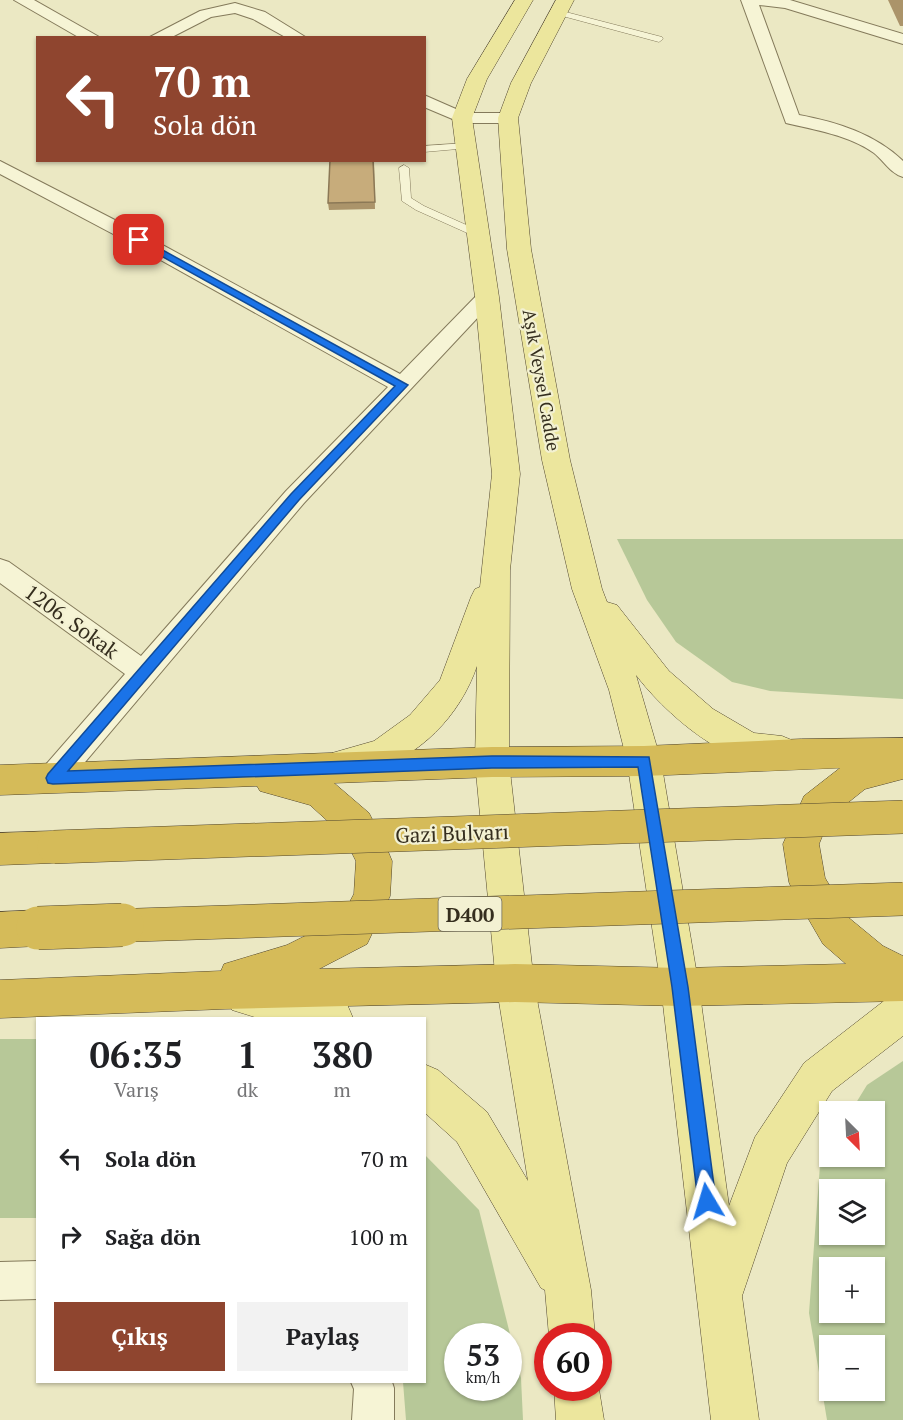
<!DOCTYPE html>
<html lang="tr">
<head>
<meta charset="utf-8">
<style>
  body { margin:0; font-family:"PT Serif",serif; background:#f2f2f2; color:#202124; height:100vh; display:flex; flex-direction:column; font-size:22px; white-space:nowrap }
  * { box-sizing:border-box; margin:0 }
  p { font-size:20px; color:#757577 }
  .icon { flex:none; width:33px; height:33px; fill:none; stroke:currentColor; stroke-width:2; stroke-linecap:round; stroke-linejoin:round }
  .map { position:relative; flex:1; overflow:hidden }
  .drawer { position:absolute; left:36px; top:1017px; width:390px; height:366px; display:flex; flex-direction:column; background:#fff; border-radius:0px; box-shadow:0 2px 4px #0004 }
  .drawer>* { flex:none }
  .top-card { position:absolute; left:36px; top:36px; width:390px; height:126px; border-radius:0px; box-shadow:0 2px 4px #0004; background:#8f452f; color:#fff; overflow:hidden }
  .needle { width:39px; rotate:156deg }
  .buttons { position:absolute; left:819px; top:1101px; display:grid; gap:12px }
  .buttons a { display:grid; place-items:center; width:66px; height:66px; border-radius:0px; background:#fff; box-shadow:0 2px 4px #0004; font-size:30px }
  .speed { position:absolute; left:444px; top:1323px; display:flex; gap:12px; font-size:30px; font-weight:700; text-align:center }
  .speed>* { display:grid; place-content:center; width:78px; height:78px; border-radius:50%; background:#fff; box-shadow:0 2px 4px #0004; line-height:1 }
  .speed small { font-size:15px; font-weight:400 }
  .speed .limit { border:9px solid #d22; background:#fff; color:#111 }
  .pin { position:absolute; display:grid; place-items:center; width:51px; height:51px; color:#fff; margin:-26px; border-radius:12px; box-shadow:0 3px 9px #0006 }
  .me { position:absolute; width:66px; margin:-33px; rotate:353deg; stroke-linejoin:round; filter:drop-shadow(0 0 4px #0008) }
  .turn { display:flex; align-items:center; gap:21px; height:126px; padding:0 18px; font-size:27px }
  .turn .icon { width:78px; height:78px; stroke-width:2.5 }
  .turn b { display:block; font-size:42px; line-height:51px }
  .eta { display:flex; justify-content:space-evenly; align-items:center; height:102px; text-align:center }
  .eta b { font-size:36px; font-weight:700; line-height:42px }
  .primary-button { display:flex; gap:12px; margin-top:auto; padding:12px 18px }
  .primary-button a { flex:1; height:69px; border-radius:0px; background:#8f452f; color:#fff; font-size:24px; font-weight:700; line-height:69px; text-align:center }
  .primary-button a+a { background:#f2f2f2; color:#202124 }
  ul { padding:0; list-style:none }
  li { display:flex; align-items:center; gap:18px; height:78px; padding:0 18px }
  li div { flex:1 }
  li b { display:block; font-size:22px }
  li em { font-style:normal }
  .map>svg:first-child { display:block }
  .green { fill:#b7c898; fill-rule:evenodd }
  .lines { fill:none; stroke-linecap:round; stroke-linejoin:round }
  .lane-casing { stroke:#847a5b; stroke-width:1 }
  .street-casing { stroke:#847a5b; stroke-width:2 }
  .primary-casing { stroke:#52472f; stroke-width:1 }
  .highway-casing { stroke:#52472f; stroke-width:1 }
  .lane { fill:#f6f4d5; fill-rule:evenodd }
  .street { fill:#f6f4d5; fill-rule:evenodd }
  .primary { fill:#ece69d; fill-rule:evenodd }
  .highway { fill:#d5bb59; fill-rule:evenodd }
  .highway-bridge-far1-casing { stroke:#52472f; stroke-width:34; stroke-linecap:butt }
  .highway-bridge-casing { stroke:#52472f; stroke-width:44; stroke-linecap:butt }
  .highway-bridge-far1 { stroke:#d5bb59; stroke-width:33 }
  .highway-bridge { stroke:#d5bb59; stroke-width:43 }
  .wall { fill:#ab946a }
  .building { fill:#c7ac7b; stroke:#8b7856; stroke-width:1.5 }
  .route { fill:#1a73e8; stroke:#114b97; stroke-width:1.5 }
  .labels { text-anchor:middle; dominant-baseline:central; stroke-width:4.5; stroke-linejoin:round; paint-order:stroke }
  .far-street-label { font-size:18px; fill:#352e1e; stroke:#f3f1d2 }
  .shield { fill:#f3f1d2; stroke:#6e6854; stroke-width:1.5 }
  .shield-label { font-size:20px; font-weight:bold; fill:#352e1e }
  .street-label { font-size:21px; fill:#352e1e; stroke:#f3f1d2 }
</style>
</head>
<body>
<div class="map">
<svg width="903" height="1420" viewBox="0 0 903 1420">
  <rect width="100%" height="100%" fill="#ebe8c3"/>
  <g class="green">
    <polygon points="617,539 903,539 903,699 770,691 732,682 676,642 647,600"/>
    <rect x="0" y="1039" width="37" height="179"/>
    <path d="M903,1061V1420H827L809,1313L820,1165L829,1149L830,1156H874V1112L851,1111L867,1085ZM830,1190H874V1234H830ZM830,1268H874V1312H830ZM830,1346H874V1390H830Z"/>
    <path d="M425,1155L479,1210L521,1378L523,1420H406L403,1382H424ZM458,1336H508V1388H458Z"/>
  </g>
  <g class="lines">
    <defs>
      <g id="lane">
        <polygon points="558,10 662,37 663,39 659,42 555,14 554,12"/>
        <polygon points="466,143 469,144 469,148 424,152 424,146"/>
        <polygon points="404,165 409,168 411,198 424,206 482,232 482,236 474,236 416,210 402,201 399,168"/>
      </g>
      <g id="street">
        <polygon points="14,0 34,0 101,38 80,38"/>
        <path d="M741,0H790L903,34V44L785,8L759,5L799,115C837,122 875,134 903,161V177C890,173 884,161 874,153C849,135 815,130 786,123Z"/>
        <polygon points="235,3 265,12 307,38 287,38 253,19 235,13 211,17 170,38 148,38 200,11"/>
        <polygon points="424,95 465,113 508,113 514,114 517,118 514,122 508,123 462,123 424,107"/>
        <polygon points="0,161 146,236 400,374 480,292 487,291 494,292 497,297 304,503 64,787 53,791 42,787 38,778 42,769 125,674 0,583 0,559 9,562 141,656 286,491 388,387 132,244 0,174"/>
        <polygon points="38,1261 38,1299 0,1300 0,1262"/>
        <polygon points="351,1382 392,1382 394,1388 394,1420 352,1420 354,1389"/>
      </g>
      <g id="primary">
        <path d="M515,0H533L487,79L472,118L499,297L520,474L510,570L509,762L534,983L591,1290L595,1336H549L545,1290L541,1288L457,1142L424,1112V1064L438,1070L487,1112L528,1181L496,983L475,762L477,666C460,716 419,758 368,772C354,775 346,778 332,773L327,763L332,753L374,741L410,715L440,680L471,597L475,589L480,587L492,474L475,297L452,118L467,79Z"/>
        <path d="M556,0H574L531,83L518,118L531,249L570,460L602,589L607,602L617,605L669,671L713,709L754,733L782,736L794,741L799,751L794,761C740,781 666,715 636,675L661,761L699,987L729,1206L755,1137L804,1063L889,997L903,991V1036L832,1091L787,1163L742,1296L759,1420H711L661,987L627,761L609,690L572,589L542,460L507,249L498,118L511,83Z"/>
        <polygon points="246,977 333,998 347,1004 353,1018 258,1018 232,1010 226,996 232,982"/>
        <polygon points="598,1383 604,1420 556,1420 554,1388 598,1388"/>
      </g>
      <g id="highway">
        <path d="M903,738V779L865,789L830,817L819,844L825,878L849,918L883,946L903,956V1001L680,1006L515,1002L224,1009L0,1018V980L221,971L224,964L287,945L341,918L354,894L356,861L343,835L310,805L260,791L257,786L0,795V765L492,747L644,746L801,739ZM840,768L804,796L783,844L789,882L794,894L823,944L846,964L680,968L515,964L319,969L367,944L390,896L392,861L387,849L369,813L334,783L492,777L644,776Z"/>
        <polygon points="54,831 67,835 72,847 67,859 54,863 0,865 0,833"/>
        <polygon points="38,910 51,915 57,928 51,941 38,946 0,948 0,912"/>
      </g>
    </defs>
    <use href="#lane" class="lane-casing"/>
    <use href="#street" class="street-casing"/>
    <use href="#primary" class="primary-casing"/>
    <use href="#highway" class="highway-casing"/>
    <use href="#lane" class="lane"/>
    <use href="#street" class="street"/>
    <use href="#primary" class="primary"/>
    <use href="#highway" class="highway"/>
    <defs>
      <g id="highway-bridge-far1">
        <polyline points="54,847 903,817"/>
        <polyline points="77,927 903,899"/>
      </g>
      <polyline id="highway-bridge" points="38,928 122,925"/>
    </defs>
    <use href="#highway-bridge-far1" class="highway-bridge-far1-casing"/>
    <use href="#highway-bridge" class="highway-bridge-casing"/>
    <use href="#highway-bridge-far1" class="highway-bridge-far1"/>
    <use href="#highway-bridge" class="highway-bridge"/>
  </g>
  <g class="wall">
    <polygon points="888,0 903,0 903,26 900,26"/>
    <polygon points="374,160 375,209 329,210 328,203"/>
  </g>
  <polygon class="building" points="330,160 373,160 375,202 328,203"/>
  <polygon class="route" points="139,237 408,385 299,500 68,771 492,756 649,757 688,987 716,1201 714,1208 707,1210 701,1208 698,1201 672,987 638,767 492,768 53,784 48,783 46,778 48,774 291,494 395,386 136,242 134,240"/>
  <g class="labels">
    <g class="far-street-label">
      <text transform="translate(542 380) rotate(80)">Aşık Veysel Cadde</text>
    </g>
    <rect class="shield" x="438.5" y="897" width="63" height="34" rx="4.5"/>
    <g class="shield-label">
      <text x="470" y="914">D400</text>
    </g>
    <g class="street-label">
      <text transform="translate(72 621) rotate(36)">1206. Sokak</text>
      <text transform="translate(452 833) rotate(-2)">Gazi Bulvarı</text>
    </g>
  </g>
</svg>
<div class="buttons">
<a><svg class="needle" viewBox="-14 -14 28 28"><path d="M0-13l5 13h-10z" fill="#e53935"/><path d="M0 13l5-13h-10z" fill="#757577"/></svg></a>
<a><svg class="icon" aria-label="layers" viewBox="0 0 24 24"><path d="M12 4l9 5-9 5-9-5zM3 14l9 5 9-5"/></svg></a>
<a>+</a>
<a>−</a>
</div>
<div class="speed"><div>53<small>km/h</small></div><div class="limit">60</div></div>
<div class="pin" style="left:139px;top:240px;background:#d93025"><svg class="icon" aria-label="arrive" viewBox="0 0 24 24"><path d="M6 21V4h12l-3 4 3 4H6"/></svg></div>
<svg class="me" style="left:707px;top:1201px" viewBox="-20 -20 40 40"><path d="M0-17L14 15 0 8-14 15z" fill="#1a73e8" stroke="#fff" stroke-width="4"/></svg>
<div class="top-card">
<div class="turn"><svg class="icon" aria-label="left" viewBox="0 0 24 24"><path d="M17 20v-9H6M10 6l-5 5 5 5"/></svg><div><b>70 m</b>Sola dön</div></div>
</div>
<section class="drawer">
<div class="eta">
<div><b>06:35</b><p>Varış</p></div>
<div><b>1</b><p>dk</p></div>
<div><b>380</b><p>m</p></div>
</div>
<ul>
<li><svg class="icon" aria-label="left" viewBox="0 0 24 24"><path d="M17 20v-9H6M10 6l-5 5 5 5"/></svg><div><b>Sola dön</b></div><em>70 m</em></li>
<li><svg class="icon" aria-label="right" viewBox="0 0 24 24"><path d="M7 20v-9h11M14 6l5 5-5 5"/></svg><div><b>Sağa dön</b></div><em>100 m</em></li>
</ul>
<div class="primary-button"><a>Çıkış</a><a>Paylaş</a></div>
</section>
</div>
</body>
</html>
